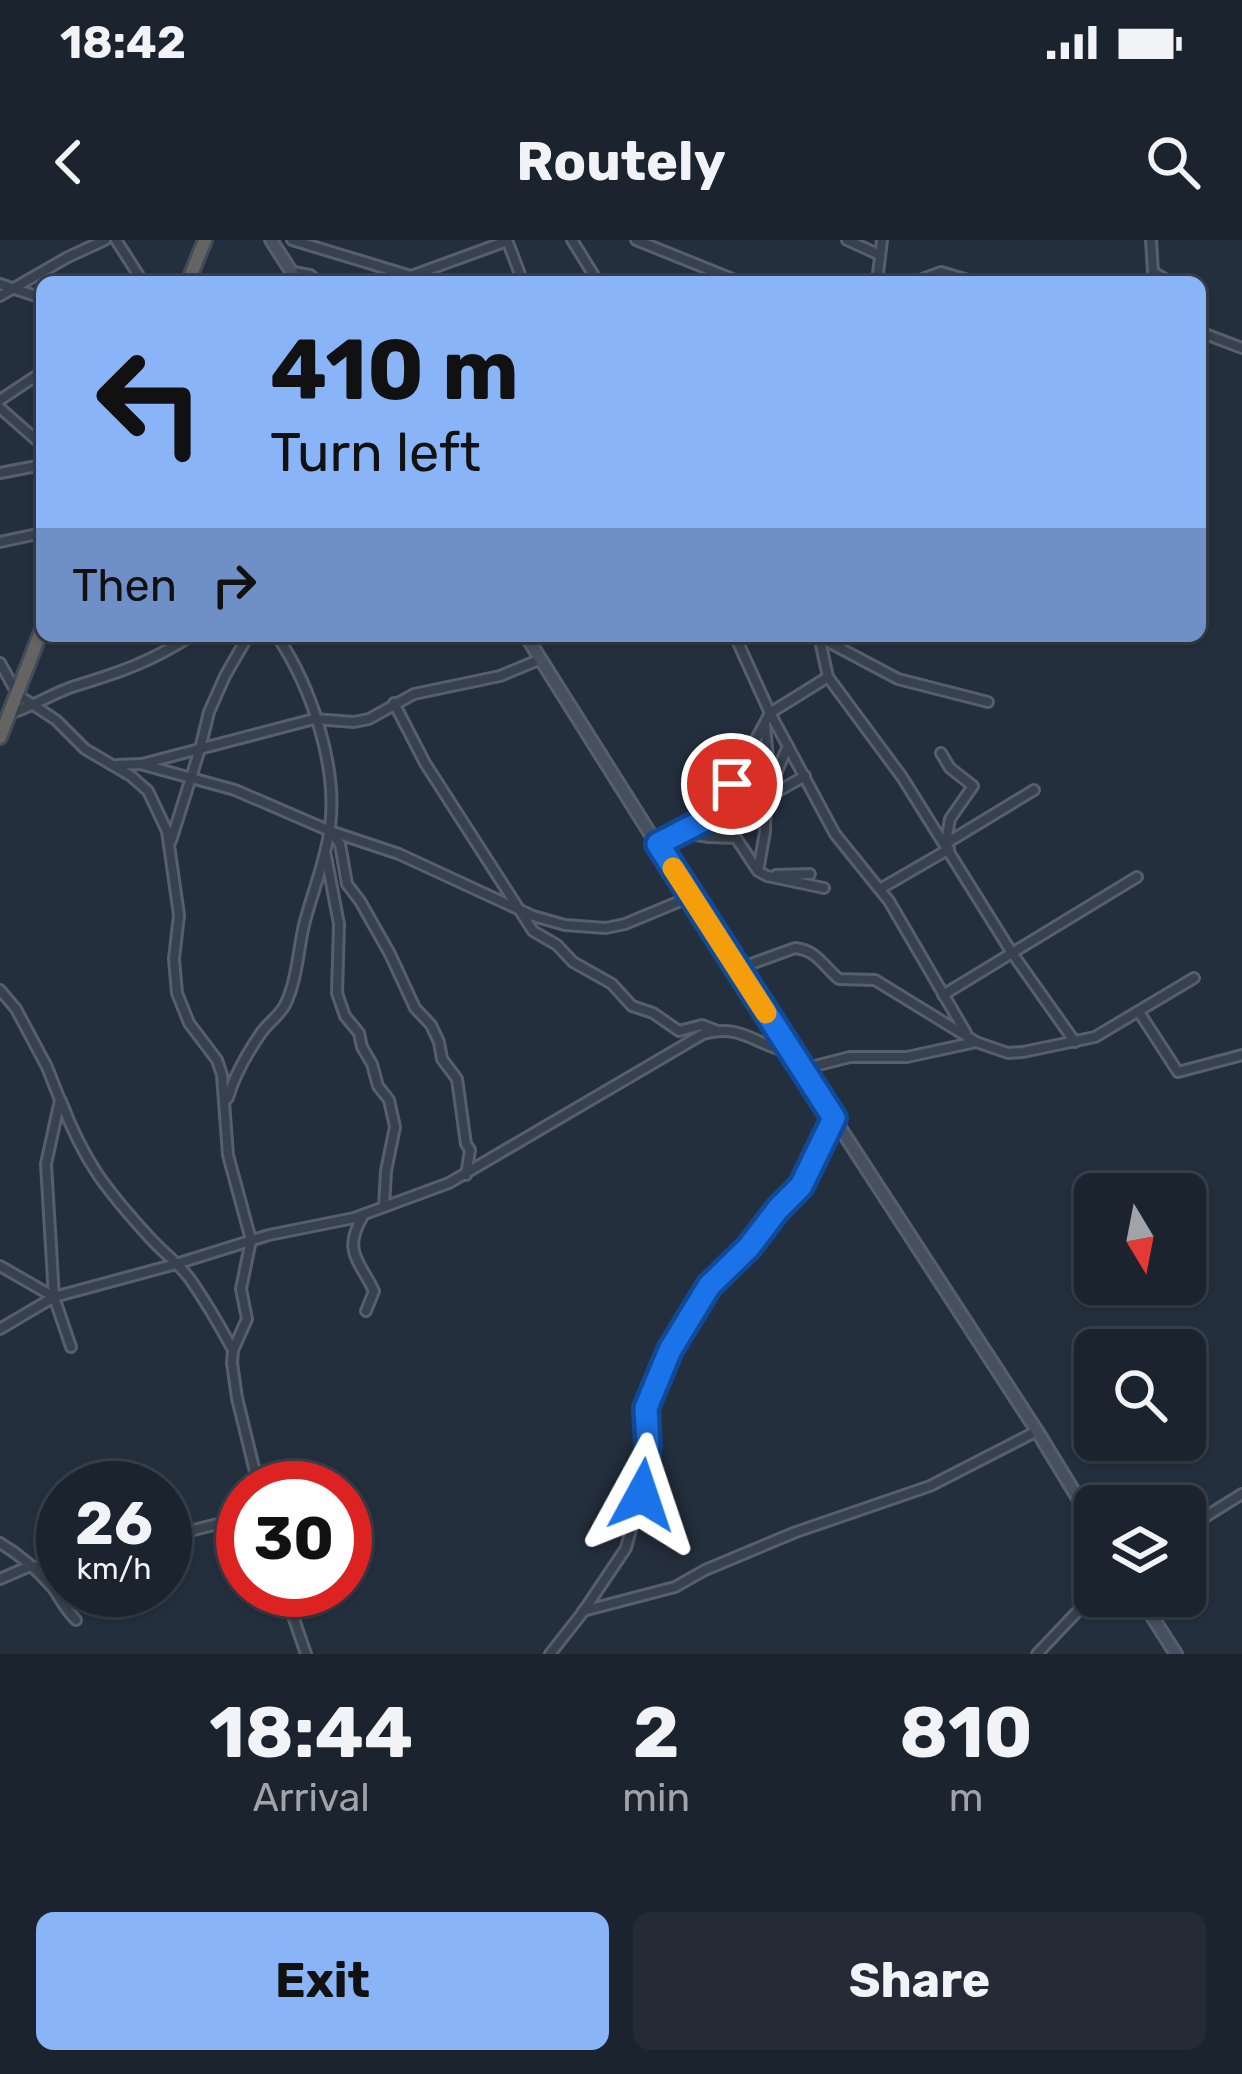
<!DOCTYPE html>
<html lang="en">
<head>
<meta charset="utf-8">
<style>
  body { margin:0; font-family:Rubik,sans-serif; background:#242b36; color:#f1f3f6; height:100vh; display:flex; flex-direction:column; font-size:45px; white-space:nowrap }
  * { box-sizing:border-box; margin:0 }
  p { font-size:39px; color:#a0a4aa }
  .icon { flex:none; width:66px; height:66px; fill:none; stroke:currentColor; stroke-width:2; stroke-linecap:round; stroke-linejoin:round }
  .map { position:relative; height:1414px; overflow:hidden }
  .panel { display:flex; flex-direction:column; background:#1b232e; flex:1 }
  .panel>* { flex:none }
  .guide { position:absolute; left:36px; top:36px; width:1170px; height:366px; border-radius:18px; box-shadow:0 3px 9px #0004,0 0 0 3px #39404a; background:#8ab4f8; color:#111; overflow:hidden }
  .needle { width:78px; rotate:170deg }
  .controls { position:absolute; left:1074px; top:933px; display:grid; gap:24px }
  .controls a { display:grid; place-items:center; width:132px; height:132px; border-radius:18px; background:#1b232e; box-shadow:0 3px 9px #0004,0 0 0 3px #39404a; font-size:60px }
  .speed { position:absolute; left:36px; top:1221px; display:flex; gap:24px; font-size:60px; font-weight:700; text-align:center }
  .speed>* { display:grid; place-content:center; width:156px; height:156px; border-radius:50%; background:#1b232e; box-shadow:0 3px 9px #0004,0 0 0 3px #39404a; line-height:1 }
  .speed small { font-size:30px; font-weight:400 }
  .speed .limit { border:18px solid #d22; background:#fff; color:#111 }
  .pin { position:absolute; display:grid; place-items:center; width:102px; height:102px; color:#fff; margin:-51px; border:6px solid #fff; border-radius:50%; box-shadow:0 3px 12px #0007 }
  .me { position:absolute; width:132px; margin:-66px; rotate:5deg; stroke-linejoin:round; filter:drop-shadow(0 0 9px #0008) }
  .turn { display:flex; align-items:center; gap:42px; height:252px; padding:0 36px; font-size:54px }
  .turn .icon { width:156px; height:156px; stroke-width:2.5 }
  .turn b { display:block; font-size:84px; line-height:102px }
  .then { display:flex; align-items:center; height:114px; padding:0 36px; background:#0003; gap:24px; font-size:45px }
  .eta { display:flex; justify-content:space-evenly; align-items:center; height:204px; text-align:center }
  .eta b { font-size:72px; font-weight:700; line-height:84px }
  .action { display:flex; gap:24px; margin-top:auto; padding:24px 36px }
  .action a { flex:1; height:138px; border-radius:18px; background:#8ab4f8; color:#111; font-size:48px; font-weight:700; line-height:138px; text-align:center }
  .action a+a { background:#242b36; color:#f1f3f6 }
  .status { display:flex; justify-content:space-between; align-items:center; height:84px; padding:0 60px; background:#1b232e; direction:ltr }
  .status svg { height:33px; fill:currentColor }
  header { display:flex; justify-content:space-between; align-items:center; height:156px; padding:0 36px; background:#1b232e; font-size:54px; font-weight:700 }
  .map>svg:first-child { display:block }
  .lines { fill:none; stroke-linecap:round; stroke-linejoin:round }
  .minor-casing { stroke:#565f6c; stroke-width:14 }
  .secondary-casing { stroke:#565f6c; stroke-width:16 }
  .trunk-casing { stroke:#434c59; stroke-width:18 }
  .minor { stroke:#38414e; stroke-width:8 }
  .secondary { stroke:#465061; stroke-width:10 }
  .trunk { stroke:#656462; stroke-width:12 }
  .route-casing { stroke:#114b97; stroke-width:30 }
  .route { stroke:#1a73e8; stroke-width:21 }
  .slow { stroke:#f59e0b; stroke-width:21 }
</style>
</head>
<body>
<div class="status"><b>18:42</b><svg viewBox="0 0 49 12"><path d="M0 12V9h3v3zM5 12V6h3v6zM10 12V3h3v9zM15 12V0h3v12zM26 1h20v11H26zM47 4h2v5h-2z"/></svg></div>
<header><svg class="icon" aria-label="back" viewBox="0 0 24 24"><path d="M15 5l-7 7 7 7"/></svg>Routely<svg class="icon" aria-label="search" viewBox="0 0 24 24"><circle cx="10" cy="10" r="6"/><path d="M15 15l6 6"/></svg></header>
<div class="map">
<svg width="1242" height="1414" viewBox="0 0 1242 1414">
  <rect width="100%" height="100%" fill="#242f3e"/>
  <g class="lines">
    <defs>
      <g id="minor">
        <polyline points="116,0 143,42"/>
        <polyline points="292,0 411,36 507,1"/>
        <polyline points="507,0 523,42"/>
        <polyline points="572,0 598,42"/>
        <polyline points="636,0 740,42"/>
        <polyline points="847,0 880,15"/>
        <polyline points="1151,0 1153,32 1170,42"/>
        <polyline points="293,32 310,35 319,42"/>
        <polyline points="877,42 882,0"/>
        <polyline points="914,42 941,32 975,42"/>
        <polyline points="0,44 42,58"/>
        <polyline points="0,56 68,17 105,0"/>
        <polyline points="1200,92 1242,108"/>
        <polyline points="0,160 42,132"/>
        <polyline points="0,168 42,205"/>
        <polyline points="0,233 42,225"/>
        <polyline points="0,302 42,293"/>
        <polyline points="735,396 770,473 835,594 889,661 966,793"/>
        <polyline points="817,396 898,439 988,462"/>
        <polyline points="0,423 18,455 56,480 85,509 131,536 148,551 167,591 179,675 174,719 177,753 189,783 217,820 222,835 228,915 251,1000 241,1049 247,1079 233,1110 232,1123 237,1158 259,1248"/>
        <polyline points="828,437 902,537 1012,713 1075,802"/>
        <polyline points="394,463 425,523 533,691 557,705 573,722 612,744 632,766 653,773 679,791 702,785 715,790"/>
        <path d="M12,473C34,466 53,453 75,446C121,432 150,422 191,396"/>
        <polyline points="765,485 770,542"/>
        <polyline points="941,513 950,528 973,546 950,579 946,602"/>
        <polyline points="142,524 314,479 354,482 369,479 414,454 500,436 541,419"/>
        <polyline points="117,525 140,524 235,550 330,591 399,614 533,676 565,685 606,688 625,684 690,657"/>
        <polyline points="716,574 770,473 828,437 819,396"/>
        <polyline points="331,592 340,604 347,644 360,661 390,714 415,768 431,785 439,802 442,819 457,839 466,904 470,910 466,935"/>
        <polyline points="683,593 709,597 725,570"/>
        <polyline points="709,597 736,598 758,631 765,592 766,558 805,536"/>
        <polyline points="171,601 200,509 209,472 225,436 248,396"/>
        <polyline points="658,604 762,551 774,538 788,506"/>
        <polyline points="945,604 1034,550"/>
        <polyline points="326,616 339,684 337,753 345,776 359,793 362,807 372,824 378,846 389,860 395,887 386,931 384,967"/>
        <polyline points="758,631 767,636 824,648"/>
        <polyline points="776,635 810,634"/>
        <polyline points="880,649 949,609"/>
        <path d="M737,729L795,708C817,710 824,727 839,739L875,740L976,802L1008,813L1023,812L1095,797L1194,738"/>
        <polyline points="0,750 16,769 47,827 60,860 46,924 54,1057"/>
        <polyline points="943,755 1137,637"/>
        <polyline points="1139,772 1178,832 1242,815"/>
        <polyline points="803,829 850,817 907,817 976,802"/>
        <path d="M228,858C234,836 248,812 261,793C268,783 279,776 285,765C297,741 298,711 304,685C312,653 326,620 330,587C338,526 311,446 277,396"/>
        <path d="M61,861C84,922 107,951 151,999C164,1013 179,1024 190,1039C206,1062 220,1086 233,1110"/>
        <path d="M363,976C342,1011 359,1020 374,1051L366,1071"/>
        <polyline points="0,1026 54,1057 71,1107"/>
        <path d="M0,1089L54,1057L176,1024L269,995L354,978L449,943L703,794C742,783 755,805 789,812"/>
        <polyline points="1185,1283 1205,1277 1242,1254"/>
        <polyline points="165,1297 226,1282 243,1284"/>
        <path d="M0,1303C19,1314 38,1331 53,1348C61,1360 65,1369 76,1380"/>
        <polyline points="0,1339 30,1326 63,1332"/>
        <polyline points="284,1350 306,1414"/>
        <polyline points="583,1371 675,1347 705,1330 796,1292 930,1246 1037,1191"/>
        <polyline points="550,1414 583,1372 626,1308 647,1232 646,1168 670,1110 709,1046 749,1007 778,969 801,946 833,880"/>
        <polyline points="1037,1414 1095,1353"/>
      </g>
      <g id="secondary">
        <polyline points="271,0 298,42"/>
        <polyline points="526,396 690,657 1037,1191 1095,1286"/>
        <polyline points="1139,1356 1176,1414"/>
      </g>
      <g id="trunk">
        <polyline points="188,42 205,0"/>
        <polyline points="0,497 42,389"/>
      </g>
    </defs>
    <use href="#minor" class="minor-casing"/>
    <use href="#secondary" class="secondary-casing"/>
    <use href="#trunk" class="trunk-casing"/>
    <use href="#minor" class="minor"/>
    <use href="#secondary" class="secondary"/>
    <use href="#trunk" class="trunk"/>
  </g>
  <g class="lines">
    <defs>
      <polyline id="route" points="642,1255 648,1206 646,1168 670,1110 709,1046 749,1007 778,969 801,946 834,878 658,604 716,574 732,544"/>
    </defs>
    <use href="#route" class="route-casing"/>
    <use href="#route" class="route"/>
    <polyline class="slow" points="673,628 766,773"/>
  </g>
</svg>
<div class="controls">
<a><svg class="needle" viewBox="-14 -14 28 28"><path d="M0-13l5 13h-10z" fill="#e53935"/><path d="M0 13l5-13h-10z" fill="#a0a4aa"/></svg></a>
<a><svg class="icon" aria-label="search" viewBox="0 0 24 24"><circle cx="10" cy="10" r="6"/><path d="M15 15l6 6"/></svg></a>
<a><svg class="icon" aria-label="layers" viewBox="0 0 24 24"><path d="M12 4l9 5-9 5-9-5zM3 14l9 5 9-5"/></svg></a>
</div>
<div class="speed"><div>26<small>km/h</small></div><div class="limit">30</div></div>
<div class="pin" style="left:732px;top:544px;background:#d93025"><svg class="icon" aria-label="arrive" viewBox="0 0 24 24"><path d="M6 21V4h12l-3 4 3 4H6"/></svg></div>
<svg class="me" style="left:642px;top:1255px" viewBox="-20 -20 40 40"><path d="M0-17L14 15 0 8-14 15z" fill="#1a73e8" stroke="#fff" stroke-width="4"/></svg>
<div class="guide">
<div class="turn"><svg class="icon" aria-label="left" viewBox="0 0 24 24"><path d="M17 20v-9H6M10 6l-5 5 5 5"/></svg><div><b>410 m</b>Turn left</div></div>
<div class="then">Then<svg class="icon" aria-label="right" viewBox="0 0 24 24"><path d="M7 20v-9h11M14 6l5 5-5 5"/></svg></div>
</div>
</div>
<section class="panel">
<div class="eta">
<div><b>18:44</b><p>Arrival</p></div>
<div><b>2</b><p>min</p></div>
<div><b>810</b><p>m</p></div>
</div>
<div class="action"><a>Exit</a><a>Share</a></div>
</section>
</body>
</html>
